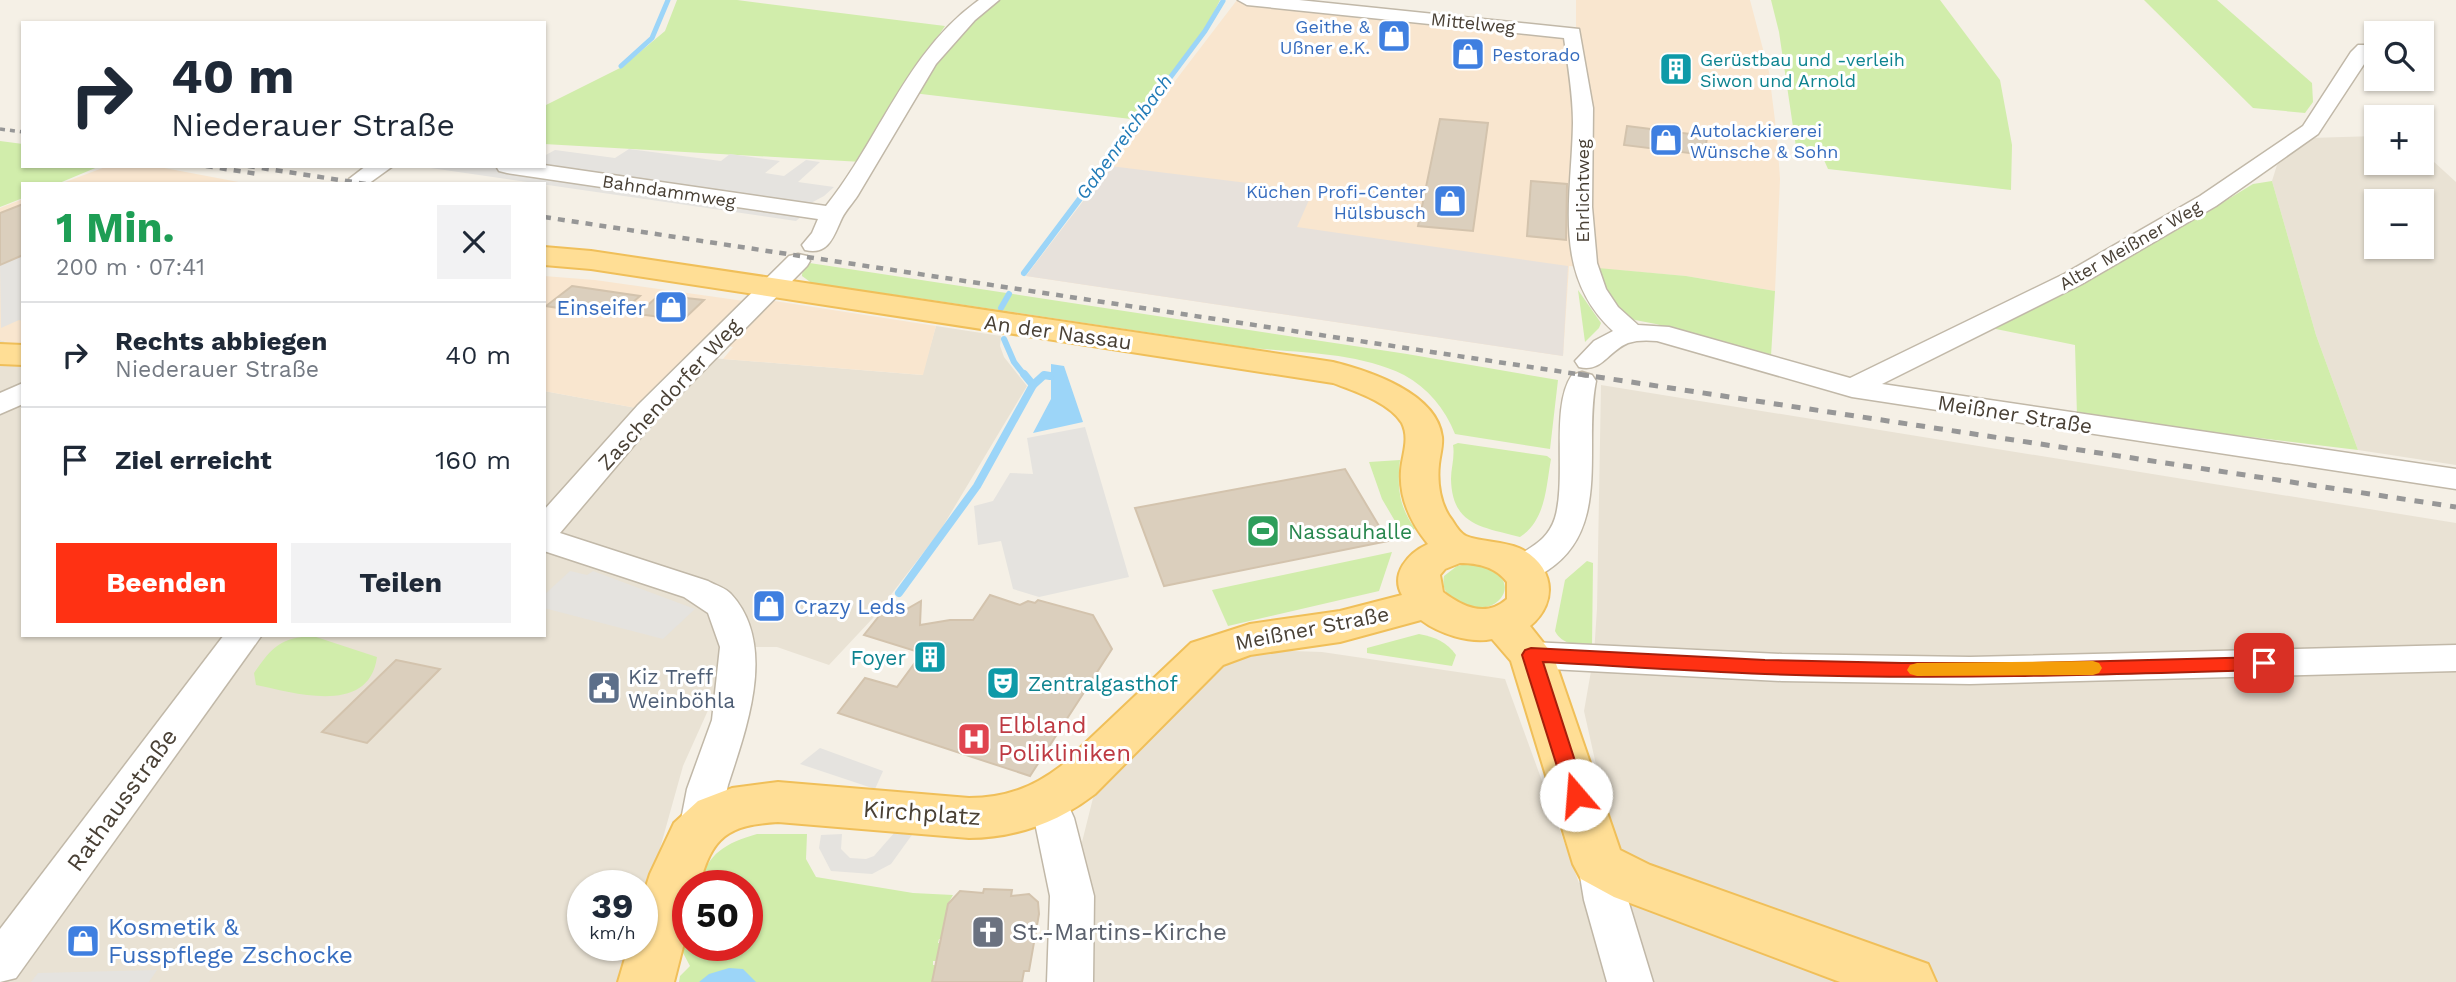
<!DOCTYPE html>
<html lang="de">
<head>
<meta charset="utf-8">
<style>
  body { margin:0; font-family:"Work Sans",sans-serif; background:#f2f2f3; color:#1f2937; height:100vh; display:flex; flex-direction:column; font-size:26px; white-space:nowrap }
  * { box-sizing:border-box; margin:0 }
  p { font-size:23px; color:#747a83 }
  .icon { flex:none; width:38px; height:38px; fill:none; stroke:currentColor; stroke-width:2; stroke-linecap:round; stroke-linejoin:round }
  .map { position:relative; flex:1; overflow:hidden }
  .sheet { position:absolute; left:21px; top:182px; width:525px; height:455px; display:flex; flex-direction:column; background:#fff; border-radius:0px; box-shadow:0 2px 5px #0004 }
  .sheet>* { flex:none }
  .banner { position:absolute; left:21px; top:21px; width:525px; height:147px; border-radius:0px; box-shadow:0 2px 5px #0004; background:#fff; color:#1f2937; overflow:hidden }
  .fabs { position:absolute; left:2364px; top:21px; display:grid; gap:14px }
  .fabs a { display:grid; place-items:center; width:70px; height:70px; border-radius:0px; background:#fff; box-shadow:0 2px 5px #0004; font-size:35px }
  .speed { position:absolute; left:567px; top:870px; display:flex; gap:14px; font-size:35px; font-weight:700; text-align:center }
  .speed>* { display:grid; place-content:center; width:91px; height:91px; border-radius:50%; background:#fff; box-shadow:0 2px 5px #0004; line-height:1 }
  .speed small { font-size:18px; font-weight:400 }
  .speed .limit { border:10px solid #d22; background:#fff; color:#111 }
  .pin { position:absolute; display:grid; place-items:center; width:60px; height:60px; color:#fff; margin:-30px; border-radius:14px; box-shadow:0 4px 10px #0006 }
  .me { position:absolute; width:77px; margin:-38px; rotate:342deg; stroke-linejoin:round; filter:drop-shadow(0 0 5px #0008) }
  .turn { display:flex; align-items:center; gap:24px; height:147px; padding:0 35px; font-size:32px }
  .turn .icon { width:91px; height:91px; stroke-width:2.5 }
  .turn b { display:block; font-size:49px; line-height:60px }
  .round { display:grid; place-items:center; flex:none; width:74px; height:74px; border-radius:0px; background:#f2f2f3 }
  .headline { display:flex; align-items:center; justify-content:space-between; height:119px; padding:0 35px }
  h1 { font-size:42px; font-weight:700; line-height:52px; color:#1e9e55 }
  .button { display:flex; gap:14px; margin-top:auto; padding:14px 35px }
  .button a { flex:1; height:80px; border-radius:0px; background:#ff3113; color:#fff; font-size:28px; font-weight:700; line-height:80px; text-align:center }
  .button a+a { background:#f2f2f3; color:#1f2937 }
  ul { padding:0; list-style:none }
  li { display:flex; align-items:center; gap:21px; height:105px; padding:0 35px; border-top:2px solid #e0e1e3 }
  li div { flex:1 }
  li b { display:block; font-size:26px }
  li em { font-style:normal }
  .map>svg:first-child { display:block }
  .residential { fill:#e9e2d4; fill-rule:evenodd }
  .commercial { fill:#f9e6cf }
  .industrial { fill:#e7e1db }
  .green { fill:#d1edab }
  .parking { fill:#e5e3df }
  .water { fill:#9cd5f8 }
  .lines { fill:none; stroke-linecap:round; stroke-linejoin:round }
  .stream-far2 { stroke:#9cd5f8; stroke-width:5 }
  .stream-far1 { stroke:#9cd5f8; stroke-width:6 }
  .stream { stroke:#9cd5f8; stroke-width:8 }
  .building { fill:#dbcfbd; stroke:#d3c3ad; stroke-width:2 }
  .minor-casing { stroke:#c1b8a8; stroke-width:3 }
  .major-casing { stroke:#f0bf59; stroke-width:4 }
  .minor { fill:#fff; fill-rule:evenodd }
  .major { fill:#ffde95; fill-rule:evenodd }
  .rail-far2 { stroke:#979797; stroke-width:3.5; stroke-dasharray:5 5; stroke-linecap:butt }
  .rail-far1 { stroke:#979797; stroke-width:4.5; stroke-dasharray:7 7; stroke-linecap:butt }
  .rail { stroke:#979797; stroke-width:5; stroke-dasharray:9 9; stroke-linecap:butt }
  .route { fill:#ff3113; stroke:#a6200c; stroke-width:2 }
  .slow { fill:#f59e0b }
  .labels { text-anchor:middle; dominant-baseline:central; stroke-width:6; stroke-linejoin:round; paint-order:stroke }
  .far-street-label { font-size:18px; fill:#494035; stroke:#fff }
  .far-shop-label { font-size:18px; fill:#366cbe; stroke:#fff; text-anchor:end }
  .far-culture-label { font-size:18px; fill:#0d838f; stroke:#fff; text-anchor:start }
  .far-water-label { font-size:19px; font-style:italic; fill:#217bb7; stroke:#fff }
  .shop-label { font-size:21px; fill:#366cbe; stroke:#fff; text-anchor:end }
  .street-label { font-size:21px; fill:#494035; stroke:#fff }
  .leisure-label { font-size:21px; fill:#27864d; stroke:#fff; text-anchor:start }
  .culture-label { font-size:21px; fill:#0d838f; stroke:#fff; text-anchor:end }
  .service-label { font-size:21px; fill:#4e5e75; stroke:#fff; text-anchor:start }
  .near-health-label { font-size:24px; fill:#be3a42; stroke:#fff; text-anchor:start }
  .near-street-label { font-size:24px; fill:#494035; stroke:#fff }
  .near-shop-label { font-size:24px; fill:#366cbe; stroke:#fff; text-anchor:start }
  .near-worship-label { font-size:24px; fill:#5b616d; stroke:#fff; text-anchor:start }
</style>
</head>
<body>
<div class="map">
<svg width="2456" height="982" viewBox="0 0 2456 982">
  <rect width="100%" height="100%" fill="#f5f0e6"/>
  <g class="residential">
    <path d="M2376,136V163H2422V151L2456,182V465L2358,450L2316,335L2272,181L2277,165L2310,138ZM2376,201H2422V247H2376Z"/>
    <polygon points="936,326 1001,336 1000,346 1004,357 1027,386 940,531 873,618 829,665 777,647 753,647 718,688 683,766 642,913 642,886 583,886 583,945 633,945 623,982 0,982 0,340 23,347 23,635 544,635 544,391 658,412 711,358 922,375"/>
    <polygon points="1601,385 2456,523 2456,982 1080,982 1081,846 1093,798 1110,776 1218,661 1265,650 1322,652 1505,679 1579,883 1625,894 1584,711 1594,654 1597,609"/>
  </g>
  <g class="commercial">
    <polygon points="1237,0 1576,33 1576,0 1750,0 1769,72 1777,137 1780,179 1775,291 1686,276 1569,266 1563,356 1026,276"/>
    <polygon points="108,166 154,166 249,184 60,184"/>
    <polygon points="23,199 23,347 0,340 0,208"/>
    <polygon points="544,276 595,280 744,301 636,408 544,391"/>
    <polygon points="768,300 936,326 923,375 723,359 733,347 723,345"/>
  </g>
  <polygon class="industrial" points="1110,166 1313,191 1297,227 1568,266 1563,356 1026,276"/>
  <g class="green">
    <polygon points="677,0 737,0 945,26 902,90 862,162 544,144 544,106 622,67 665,31"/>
    <polygon points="996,0 1220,0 1205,31 1139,120 913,93 938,53"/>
    <polygon points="1771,0 1940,0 2000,80 2012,145 2011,190 1828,169 1820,151 1796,147 1779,32"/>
    <polygon points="2144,0 2217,0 2312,83 2313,102 2305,113 2253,108"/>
    <polygon points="0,141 23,144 23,166 100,166 57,184 23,184 23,198 0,207"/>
    <path d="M2272,181L2316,335L2358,450L2077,416L2075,345L1986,327C2080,289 2166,237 2253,184Z"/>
    <path d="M803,262L1407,354L1558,380L1550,449L1455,434C1445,409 1428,388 1404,375C1353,350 1292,354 1238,346C1096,325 955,302 813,284L802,276Z"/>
    <polygon points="1598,268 1686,276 1775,291 1771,356 1656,324 1635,320 1620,314 1600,279"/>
    <polygon points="1578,290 1601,323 1599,328 1585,342"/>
    <path d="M1458,443L1547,456L1551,459C1546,487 1546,520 1520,537C1483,527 1452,526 1451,479C1451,468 1455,457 1453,445Z"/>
    <path d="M1400,460C1397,488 1399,506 1415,529L1402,533L1382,499L1369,462Z"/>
    <polygon points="1392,552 1379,591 1228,626 1212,590"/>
    <path d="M1587,561L1593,563L1592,647C1578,645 1562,645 1555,631L1565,580Z"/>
    <path d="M1467,564C1535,570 1499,629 1454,600C1445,594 1442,586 1444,576L1457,566Z"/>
    <path d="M1419,634C1435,637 1447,642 1456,655L1452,666L1367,653V648Z"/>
    <path d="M313,636L377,657C369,716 295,693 256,685L254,673C273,646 280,638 313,636Z"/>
    <path d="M757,834H807L806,859L816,877L913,893L953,895L949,902L955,912L949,918H944L947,921L943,939H939L938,943H941L937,961H933V965H936L932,982H679L680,976L690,966L682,951L688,923V945H747V886L700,885C707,853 726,843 757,834Z"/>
  </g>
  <g class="parking">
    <polygon points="629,149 721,161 730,154 780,161 765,173 784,176 806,160 820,162 798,182 834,187 824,196 794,212 804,214 796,221 417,166 544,166 544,156 555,150 615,158"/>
    <polygon points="23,255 23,321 19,320 1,328 0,265"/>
    <polygon points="1085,427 1129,577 1039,597 1013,589 1001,541 978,545 974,506 993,501 1010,473 1033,474 1027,438"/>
    <polygon points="570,571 587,575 593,571 695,609 663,639 544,608 544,595"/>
    <polygon points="820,748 883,771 875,789 800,764"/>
    <polygon points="895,832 914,832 891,864 872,874 831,871 819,848 821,835 842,834 841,849 850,858 866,859 874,856"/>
    <polygon points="157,970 149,982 31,982 38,973"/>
  </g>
  <g class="water">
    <polygon points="1051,364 1064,366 1083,422 1033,433 1051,399"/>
    <polygon points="729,968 743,969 756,982 699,982 709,974"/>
  </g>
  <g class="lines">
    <g class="stream-far2">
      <polyline points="621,66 652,38 668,0"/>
      <polyline points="1104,166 1205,31 1223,1"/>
    </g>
    <g class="stream-far1">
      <polyline points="1024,273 1106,164"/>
      <polyline points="1001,308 1009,294"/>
      <polyline points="1004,339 1014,362 1025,376"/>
      <polyline points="1043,376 1048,376"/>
    </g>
    <g class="stream">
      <polyline points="1033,385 1044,375 1050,376"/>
      <polyline points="899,593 977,486 1033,385 1024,374"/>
    </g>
  </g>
  <g class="building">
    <polygon points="1440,119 1488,123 1473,231 1418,226"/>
    <polygon points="1627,126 1707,136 1705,155 1624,145"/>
    <polygon points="1531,181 1567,184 1566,240 1527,236"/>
    <polygon points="23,204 23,255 0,265 0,213"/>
    <polygon points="572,286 640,296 616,317 546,306"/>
    <polygon points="659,295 704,300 683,320 638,314"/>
    <polygon points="1345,469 1388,541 1164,586 1135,508"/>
    <polygon points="990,595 1020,605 1028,601 1035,603 1038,600 1093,615 1112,649 1030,776 838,713 865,678 897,687 922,653 864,635 884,610 898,614 921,601 920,625 950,620 973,620"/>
    <polygon points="396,660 440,669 367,743 322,732"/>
    <polygon points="984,889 1012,890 1011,896 1029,894 1038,902 1039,914 1029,971 1024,971 1022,982 932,982 948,904 960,891 983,893"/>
  </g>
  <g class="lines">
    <defs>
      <g id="minor">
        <path d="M979,0H999L975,20L936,64L858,195C853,203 846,210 842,218C834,235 829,256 805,250L802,245L812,233L818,219L507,173L499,171L496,166L544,165L826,206C880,139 906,52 979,0Z"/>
        <path d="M1238,0H1299L1579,29L1593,108L1592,207L1597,263L1606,289L1618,307L1638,325L1669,327L1850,378L2064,274L2200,196L2303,126L2351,52L2358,45H2372L2374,49L2318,134L2216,206L2082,284L1882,384L2456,469V489L1852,397L1657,341C1647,340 1637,340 1628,343C1608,351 1602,373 1579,367L1575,361L1594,341L1613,331C1551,274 1572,198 1573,123C1573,95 1568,66 1564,38L1247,5Z"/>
        <polygon points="366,166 393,166 368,184 352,184 349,179"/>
        <path d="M798,254L807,256L810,261L807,266L658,417L560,533L708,581C715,585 726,588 731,594C778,645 746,729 728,785C723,803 724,820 716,837L701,842L686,837L680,825L687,789L712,720L720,647L708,613L684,597L544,551V510L638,405L789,256Z"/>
        <path d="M1582,372L1592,375L1596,381C1583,444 1612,528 1548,570C1535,579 1525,584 1509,579L1504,571C1518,548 1545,549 1555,518C1567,478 1550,406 1572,375Z"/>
        <polygon points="23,383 23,404 0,414 0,393"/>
        <polygon points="224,635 262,635 16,978 0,982 0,929"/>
        <polygon points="1531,642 1782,654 1970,657 2456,645 2456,671 1970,684 1782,681 1531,668 1518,664 1513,655 1518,646"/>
        <polygon points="1047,785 1061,789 1074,818 1094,896 1093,982 1047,982 1050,896 1034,818 1027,801 1033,789"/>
        <polygon points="1599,846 1614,851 1620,864 1628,900 1653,982 1607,982 1584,900 1578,864 1584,851"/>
      </g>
      <g id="major">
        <path d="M544,247L591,251L1333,362C1369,371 1437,393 1442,437C1443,446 1440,455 1439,464C1437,483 1440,505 1452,520C1455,525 1461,534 1466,536C1481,542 1502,541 1519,548C1553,564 1560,601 1530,626L1553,655L1620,850L1650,865L1928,964L1936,982H1840L1614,897L1581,879L1573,864L1511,661L1492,639C1470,644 1438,633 1421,620L1340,642L1250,655L1223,665L1095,794C1059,822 1015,838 969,838L778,822C728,825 712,836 699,886H688V927L674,982H618L629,945H642V899L650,874L674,823L698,801L732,788L778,782L969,798C1005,798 1032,788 1061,766L1191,643L1250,624L1340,611L1402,595C1390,574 1408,553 1428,544C1411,523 1399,499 1401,471C1402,455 1410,439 1402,423C1389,402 1354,391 1333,383L591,269L544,265ZM1460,563C1478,563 1496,567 1507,582V599C1486,618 1463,607 1443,592L1440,575L1445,569Z"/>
        <polygon points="0,344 23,345 23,365 0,364"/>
      </g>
    </defs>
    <use href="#minor" class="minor-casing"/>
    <use href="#major" class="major-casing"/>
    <use href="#minor" class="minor"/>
    <use href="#major" class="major"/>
    <polyline class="rail-far2" points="0,129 23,132"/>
    <g class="rail-far1">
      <polyline points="206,166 258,174"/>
      <polyline points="248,166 366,184"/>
      <polyline points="544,217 1590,376"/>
    </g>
    <polyline class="rail" points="1578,374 2456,507"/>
  </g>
  <path class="route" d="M1531,648L1765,660L1902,663H2033L2264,657L2271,659L2274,663L2271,668L2264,670C2098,675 1932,680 1765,674C1691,671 1617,666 1543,662L1586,795L1583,801L1576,803L1569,801L1566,795L1522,655L1525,650Z"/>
  <polygon class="slow" points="2093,661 2099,663 2102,668 2099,673 2093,675 1917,676 1910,674 1907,670 1910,665 1917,663"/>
  <defs>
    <symbol id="shop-square" viewBox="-11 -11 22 22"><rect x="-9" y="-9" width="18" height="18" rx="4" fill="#3f7fe0" stroke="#fff"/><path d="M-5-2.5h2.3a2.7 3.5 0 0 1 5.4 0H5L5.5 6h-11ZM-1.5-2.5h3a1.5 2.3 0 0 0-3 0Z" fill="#fff"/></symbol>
    <symbol id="building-square" viewBox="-11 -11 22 22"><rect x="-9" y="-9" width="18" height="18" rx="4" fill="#0f9aa8" stroke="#fff"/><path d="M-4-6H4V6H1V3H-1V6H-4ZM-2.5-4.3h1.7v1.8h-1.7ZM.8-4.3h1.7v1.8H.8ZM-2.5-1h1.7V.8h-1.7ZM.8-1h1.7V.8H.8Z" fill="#fff"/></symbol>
    <symbol id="stadium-square" viewBox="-11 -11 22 22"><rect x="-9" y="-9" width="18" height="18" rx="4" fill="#2e9e5b" stroke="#fff"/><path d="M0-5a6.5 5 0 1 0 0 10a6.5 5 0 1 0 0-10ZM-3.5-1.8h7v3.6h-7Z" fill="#fff"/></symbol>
    <symbol id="theatre-square" viewBox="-11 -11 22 22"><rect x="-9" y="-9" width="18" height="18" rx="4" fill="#0f9aa8" stroke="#fff"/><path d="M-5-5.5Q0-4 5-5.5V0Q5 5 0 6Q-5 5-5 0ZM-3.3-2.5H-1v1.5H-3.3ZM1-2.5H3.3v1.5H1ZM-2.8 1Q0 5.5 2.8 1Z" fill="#fff"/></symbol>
    <symbol id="civic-square" viewBox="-11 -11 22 22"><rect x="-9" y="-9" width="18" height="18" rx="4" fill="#5c6f8a" stroke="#fff"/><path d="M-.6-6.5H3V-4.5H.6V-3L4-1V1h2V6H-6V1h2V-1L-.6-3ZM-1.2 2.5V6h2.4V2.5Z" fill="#fff"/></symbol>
    <symbol id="hospital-square" viewBox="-11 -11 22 22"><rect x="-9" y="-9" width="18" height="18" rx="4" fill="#e0444e" stroke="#fff"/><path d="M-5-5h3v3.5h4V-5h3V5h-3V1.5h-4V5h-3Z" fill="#fff"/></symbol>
    <symbol id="church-square" viewBox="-11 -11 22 22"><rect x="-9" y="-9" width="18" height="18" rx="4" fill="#6b7280" stroke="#fff"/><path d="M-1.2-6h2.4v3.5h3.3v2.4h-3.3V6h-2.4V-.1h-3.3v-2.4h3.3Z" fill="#fff"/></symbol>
  </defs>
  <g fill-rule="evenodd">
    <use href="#shop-square" x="1375" y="17" width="38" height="38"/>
    <use href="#shop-square" x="1449" y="35" width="38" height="38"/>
    <use href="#building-square" x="1657" y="50" width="38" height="38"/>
    <use href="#shop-square" x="1647" y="121" width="38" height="38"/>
    <use href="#shop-square" x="1431" y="182" width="38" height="38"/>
    <use href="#shop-square" x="652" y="288" width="38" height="38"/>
    <use href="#stadium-square" x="1244" y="512" width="38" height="38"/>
    <use href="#shop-square" x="750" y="587" width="38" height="38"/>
    <use href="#building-square" x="911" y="638" width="38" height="38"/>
    <use href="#theatre-square" x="984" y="664" width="38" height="38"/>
    <use href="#civic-square" x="585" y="669" width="38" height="38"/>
    <use href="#hospital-square" x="955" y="720" width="38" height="38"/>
    <use href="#church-square" x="969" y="913" width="38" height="38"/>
    <use href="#shop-square" x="64" y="922" width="38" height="38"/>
  </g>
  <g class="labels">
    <g class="far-street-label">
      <text transform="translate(1473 23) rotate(6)">Mittelweg</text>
      <text transform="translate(669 191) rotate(9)">Bahndammweg</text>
      <text transform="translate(1582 191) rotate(-90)">Ehrlichtweg</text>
      <text transform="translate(2130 245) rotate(-30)">Alter Meißner Weg</text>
    </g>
    <g class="far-shop-label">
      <text x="1370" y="26">Geithe &amp;<tspan x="1370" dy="21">Ußner e.K.</tspan></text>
      <text x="1492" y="54" text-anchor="start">Pestorado</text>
      <text x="1690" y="130" text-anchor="start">Autolackiererei<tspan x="1690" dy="21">Wünsche &amp; Sohn</tspan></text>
      <text x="1426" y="191">Küchen Profi-Center<tspan x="1426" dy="21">Hülsbusch</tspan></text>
    </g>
    <g class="far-culture-label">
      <text x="1700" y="59">Gerüstbau und -verleih<tspan x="1700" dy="21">Siwon und Arnold</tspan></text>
    </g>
    <g class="far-water-label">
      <text transform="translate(1124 137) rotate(-54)">Gabenreichbach</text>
    </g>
    <g class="shop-label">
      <text x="646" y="307">Einseifer</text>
      <text x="794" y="606" text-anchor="start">Crazy Leds</text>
    </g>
    <g class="street-label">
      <text transform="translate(1058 332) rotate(8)">An der Nassau</text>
      <text transform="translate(669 394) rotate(-47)">Zaschendorfer Weg</text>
      <text transform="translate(2015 414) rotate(9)">Meißner Straße</text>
      <text transform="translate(1312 628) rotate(-11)">Meißner Straße</text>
    </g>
    <g class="leisure-label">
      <text x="1288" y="531">Nassauhalle</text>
    </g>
    <g class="culture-label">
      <text x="906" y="657">Foyer</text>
      <text x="1028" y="683" text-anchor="start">Zentralgasthof</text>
    </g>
    <g class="service-label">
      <text x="628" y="676">Kiz Treff<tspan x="628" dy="24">Weinböhla</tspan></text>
    </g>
    <g class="near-health-label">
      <text x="998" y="725">Elbland<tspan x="998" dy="28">Polikliniken</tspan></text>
    </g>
    <g class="near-street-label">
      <text transform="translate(122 800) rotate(-54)">Rathausstraße</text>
      <text transform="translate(922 813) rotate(4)">Kirchplatz</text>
    </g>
    <g class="near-shop-label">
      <text x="108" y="927">Kosmetik &amp;<tspan x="108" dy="28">Fusspflege Zschocke</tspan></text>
    </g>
    <g class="near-worship-label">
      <text x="1012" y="932">St.-Martins-Kirche</text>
    </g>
  </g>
</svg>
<div class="fabs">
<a><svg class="icon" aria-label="search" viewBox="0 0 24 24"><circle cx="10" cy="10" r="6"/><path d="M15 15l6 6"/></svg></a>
<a>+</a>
<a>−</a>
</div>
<div class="speed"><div>39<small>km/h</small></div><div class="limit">50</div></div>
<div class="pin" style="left:2264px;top:663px;background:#d93025"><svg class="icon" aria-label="arrive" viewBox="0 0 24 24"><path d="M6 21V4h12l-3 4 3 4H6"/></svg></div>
<svg class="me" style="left:1576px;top:795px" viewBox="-20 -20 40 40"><circle r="19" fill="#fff"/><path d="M0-13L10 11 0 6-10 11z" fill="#ff3113"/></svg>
<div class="banner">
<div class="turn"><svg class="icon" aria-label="right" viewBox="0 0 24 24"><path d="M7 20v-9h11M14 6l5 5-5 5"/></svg><div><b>40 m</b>Niederauer Straße</div></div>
</div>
<section class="sheet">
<div class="headline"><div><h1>1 Min.</h1><p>200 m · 07:41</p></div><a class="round"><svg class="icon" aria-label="close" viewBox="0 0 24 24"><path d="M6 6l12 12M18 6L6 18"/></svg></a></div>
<ul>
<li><svg class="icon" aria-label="right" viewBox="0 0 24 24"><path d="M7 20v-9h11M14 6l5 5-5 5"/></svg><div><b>Rechts abbiegen</b><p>Niederauer Straße</p></div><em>40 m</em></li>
<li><svg class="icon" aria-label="arrive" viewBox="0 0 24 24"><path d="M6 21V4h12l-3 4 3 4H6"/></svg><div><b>Ziel erreicht</b></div><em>160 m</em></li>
</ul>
<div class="button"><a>Beenden</a><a>Teilen</a></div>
</section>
</div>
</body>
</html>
